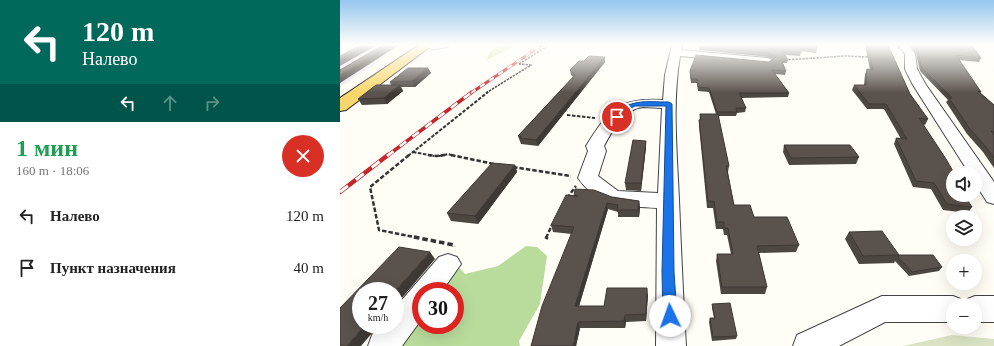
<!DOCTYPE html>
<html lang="ru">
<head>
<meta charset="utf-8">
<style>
  body { margin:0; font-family:Georgia,serif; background:#f2f2f2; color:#222; height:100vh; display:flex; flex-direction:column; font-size:15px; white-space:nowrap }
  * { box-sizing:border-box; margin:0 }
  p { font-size:13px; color:#767676 }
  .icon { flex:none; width:22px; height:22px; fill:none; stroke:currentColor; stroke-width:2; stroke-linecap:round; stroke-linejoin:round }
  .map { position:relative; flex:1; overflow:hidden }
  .side { display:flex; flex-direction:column; background:#fff; width:340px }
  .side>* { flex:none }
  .banner { background:#00695c; color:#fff; overflow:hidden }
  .controls { position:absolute; left:606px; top:166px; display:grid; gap:8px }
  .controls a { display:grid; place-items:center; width:36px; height:36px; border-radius:50%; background:#fff; box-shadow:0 4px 16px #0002; font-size:20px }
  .speed { position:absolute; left:12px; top:282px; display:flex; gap:8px; font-size:20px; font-weight:700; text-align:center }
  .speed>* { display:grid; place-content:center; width:52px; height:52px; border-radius:50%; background:#fff; box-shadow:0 4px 16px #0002; line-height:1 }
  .speed small { font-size:10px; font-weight:400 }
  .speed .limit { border:6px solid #d22; background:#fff; color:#111 }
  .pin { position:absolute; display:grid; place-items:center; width:34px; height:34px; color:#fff; margin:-17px; border:2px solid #fff; border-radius:50%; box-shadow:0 1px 4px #0007 }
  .me { position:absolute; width:44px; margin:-22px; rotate:357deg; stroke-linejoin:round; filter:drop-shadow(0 0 3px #0008) }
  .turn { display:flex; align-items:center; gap:14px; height:84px; padding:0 16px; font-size:18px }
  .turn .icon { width:52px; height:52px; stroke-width:2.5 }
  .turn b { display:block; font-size:28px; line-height:34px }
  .lanes { display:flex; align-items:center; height:38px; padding:0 16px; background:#0003; justify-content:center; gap:20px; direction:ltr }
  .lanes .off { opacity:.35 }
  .round { display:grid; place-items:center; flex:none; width:42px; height:42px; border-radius:21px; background:#f2f2f2 }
  .overview { display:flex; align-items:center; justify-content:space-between; height:68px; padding:0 16px }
  h1 { font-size:24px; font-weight:600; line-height:30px; color:#1e9e55 }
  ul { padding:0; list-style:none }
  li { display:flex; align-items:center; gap:12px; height:52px; padding:0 16px }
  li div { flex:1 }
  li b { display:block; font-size:15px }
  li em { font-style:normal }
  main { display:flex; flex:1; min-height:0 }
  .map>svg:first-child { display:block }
  .industrial { fill:#eee6ef }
  .forest { fill:#b9dc9c; fill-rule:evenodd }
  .cemetery { fill:#d9e3c4 }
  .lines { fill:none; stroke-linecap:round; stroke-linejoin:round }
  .minor-casing { stroke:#444; stroke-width:2 }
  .major-casing { stroke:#222; stroke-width:2 }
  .path-far3 { stroke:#333; stroke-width:1.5; stroke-dasharray:2.5 1; stroke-linecap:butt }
  .path-far2 { stroke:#333; stroke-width:2; stroke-dasharray:3.5 1.5; stroke-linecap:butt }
  .path-far1 { stroke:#333; stroke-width:2.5; stroke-dasharray:4.5 2; stroke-linecap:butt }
  .path { stroke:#333; stroke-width:3.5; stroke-dasharray:5.5 3; stroke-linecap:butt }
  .minor { fill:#fff; fill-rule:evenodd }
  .major { fill:#f9d66b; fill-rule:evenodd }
  .rail-far2-casing { stroke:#c4262e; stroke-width:3 }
  .rail-far1-casing { stroke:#c4262e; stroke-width:3.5 }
  .rail-casing { stroke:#c4262e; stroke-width:4.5 }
  .rail-far2 { stroke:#fff; stroke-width:2; stroke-dasharray:5.5; stroke-linecap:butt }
  .rail-far1 { stroke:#fff; stroke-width:2.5; stroke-dasharray:8; stroke-linecap:butt }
  .rail { stroke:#fff; stroke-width:3; stroke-dasharray:10; stroke-linecap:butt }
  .wall { fill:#4d4742 }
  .shaded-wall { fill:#3f3936 }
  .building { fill:#5a524d; stroke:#3f3936 }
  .route { fill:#1a73e8; stroke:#114b97 }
</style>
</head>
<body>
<main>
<section class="side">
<div class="banner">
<div class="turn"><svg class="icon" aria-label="left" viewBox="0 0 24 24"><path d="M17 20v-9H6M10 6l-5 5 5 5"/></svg><div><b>120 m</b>Налево</div></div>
<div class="lanes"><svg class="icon" aria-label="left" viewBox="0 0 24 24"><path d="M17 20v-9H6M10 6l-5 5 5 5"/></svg><svg class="icon off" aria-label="ahead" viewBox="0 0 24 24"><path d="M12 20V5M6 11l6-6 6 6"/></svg><svg class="icon off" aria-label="right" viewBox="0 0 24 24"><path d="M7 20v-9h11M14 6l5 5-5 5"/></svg></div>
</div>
<div class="overview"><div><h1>1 мин</h1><p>160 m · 18:06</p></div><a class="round" style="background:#d93025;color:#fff"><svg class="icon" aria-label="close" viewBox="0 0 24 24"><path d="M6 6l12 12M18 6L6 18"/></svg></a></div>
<ul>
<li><svg class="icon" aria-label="left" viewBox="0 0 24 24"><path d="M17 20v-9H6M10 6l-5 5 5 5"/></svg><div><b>Налево</b></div><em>120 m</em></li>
<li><svg class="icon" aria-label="arrive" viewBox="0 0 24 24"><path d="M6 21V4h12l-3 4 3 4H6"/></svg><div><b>Пункт назначения</b></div><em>40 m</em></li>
</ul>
</section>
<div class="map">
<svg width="654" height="346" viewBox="0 0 654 346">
  <rect width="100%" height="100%" fill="#fffdf5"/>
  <polygon class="industrial" points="31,45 63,45 0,87 0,63"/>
  <g class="forest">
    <polygon points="160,45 177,45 146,60 151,51"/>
    <path d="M186,246L197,247L207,256L200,304L179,341L180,346H32L55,325L92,269L115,263L125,274L158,266ZM81,291H115V325H81Z"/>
  </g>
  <polygon class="cemetery" points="612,335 654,339 654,346 563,346"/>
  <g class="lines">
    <defs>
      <g id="minor">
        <path d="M80,45H109C104,50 85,50 80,45Z"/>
        <path d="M332,45H342L341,50L428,58L434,61L428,64L340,56C332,103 337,153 339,200C341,248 343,297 346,346H316L317,208C287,206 257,206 238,178L248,151L246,146C269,110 278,97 323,100L325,75ZM303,107L322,108L318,193L278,191L258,176L266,151L264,146C272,131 284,109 303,107Z"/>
        <polygon points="558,45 568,45 575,54 577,69 586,85 654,182 654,204 647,202 635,183 635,173 629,173 573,85 565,69 565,54"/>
        <polygon points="108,254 117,257 121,264 102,291 81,291 81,320 62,346 28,346 32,335 41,325 55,325 55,308 99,257"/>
        <polygon points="542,296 613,296 623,300 624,302 625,300 635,296 654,296 654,322 635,322 635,305 613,305 613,322 545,322 499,346 453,346 457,335"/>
      </g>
      <polygon id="major" points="79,45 92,45 6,110 0,111 0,98"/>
    </defs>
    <use href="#minor" class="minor-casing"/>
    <use href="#major" class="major-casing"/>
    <g class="path-far3">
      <polyline points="445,60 505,56 530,57"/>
      <polyline points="179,64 209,45"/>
      <polyline points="146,93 191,65 179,64"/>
    </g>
    <g class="path-far2">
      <polyline points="227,115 255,118"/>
      <polyline points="73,152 94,156"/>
      <polyline points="68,156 148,92"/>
      <polyline points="99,156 108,154 115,156"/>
    </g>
    <g class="path-far1">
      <polyline points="69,155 30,187 39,230 79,238"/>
      <polyline points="88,155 96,156 105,155"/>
      <polyline points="111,155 154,164"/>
      <polyline points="173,167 231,176"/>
      <polyline points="227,198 236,186"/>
      <polyline points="206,238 212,225"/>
    </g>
    <g class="path">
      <polyline points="74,237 114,245 114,247"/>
      <polyline points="206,239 207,237"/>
    </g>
    <use href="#minor" class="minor"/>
    <use href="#major" class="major"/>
    <defs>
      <polyline id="rail-far2" points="131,93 202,45"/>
      <polyline id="rail-far1" points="47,156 132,92"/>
      <polyline id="rail" points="0,192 48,155"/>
    </defs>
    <use href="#rail-far2" class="rail-far2-casing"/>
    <use href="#rail-far1" class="rail-far1-casing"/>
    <use href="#rail" class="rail-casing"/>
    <use href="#rail-far2" class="rail-far2"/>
    <use href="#rail-far1" class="rail-far1"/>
    <use href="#rail" class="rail"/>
  </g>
  <g class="wall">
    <polygon points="478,45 476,53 461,51 460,56 445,55 448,60 447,63 443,63 446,71 445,75 435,74 449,93 448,97 401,98 406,108 405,112 397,113 396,116 378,116 389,166 388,172 394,205 459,245 456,252 419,253 427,287 425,294 381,294 376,261 377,254 391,254 387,235 384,235 383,229 376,229 373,208 367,208 359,126 360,114 376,114 369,92 358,91 357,83 351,83 350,75 350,71 429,62 433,59 428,57 359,50 359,47"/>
    <polygon points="525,45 548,45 570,94 588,119 585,125 583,124 613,195 632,207 628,213 603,210 591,189 573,187 554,144 556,138 561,139 544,109 527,109 512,90 514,85 524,85 525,74 527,69 530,70"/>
    <polygon points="555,45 560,45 561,46 559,49"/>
    <polygon points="570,45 632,45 641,58 639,62 619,60 641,92 640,93 654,105 654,168 643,152 627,134 606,102 608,100 580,71 576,54"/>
    <polygon points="265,57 265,62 198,146 181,144 178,136 233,77 231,75 230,70 244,61"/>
    <polygon points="88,68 91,73 75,87 61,87 63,91 47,104 22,105 18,99 51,85 50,82"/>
    <polygon points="306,141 306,147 301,191 286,190 285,183"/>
    <polygon points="444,145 519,157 516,164 449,165 443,152"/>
    <polygon points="175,165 177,172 138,224 111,221 107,213"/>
    <polygon points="234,196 272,197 299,201 300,208 299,217 278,217 278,212 268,209 239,306 264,306 308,295 306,321 286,322 285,328 240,328 236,346 232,234 213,232 211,225"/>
    <polygon points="509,232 559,255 602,267 599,271 569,276 555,261 554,263 519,264 505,239"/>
    <polygon points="372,304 397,336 396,339 372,341 369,322 370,318 374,318 372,308"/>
  </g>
  <g class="shaded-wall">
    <polygon points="26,45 37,45 0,66 0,59"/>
    <polygon points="49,45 59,45 0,83 0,75"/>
    <polygon points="265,57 265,62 198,146 196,140"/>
    <polygon points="88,68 91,73 75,87 72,81"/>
    <polygon points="60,85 63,91 47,104 44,98"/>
    <polygon points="306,141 306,147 301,191 301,183"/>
    <polygon points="175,165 177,172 138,224 135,216"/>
    <polygon points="299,201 300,208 299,217 298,210"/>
    <polygon points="267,203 268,209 237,313 235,306"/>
    <polygon points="90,252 95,259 55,306 55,291"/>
    <polygon points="307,288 308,295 306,321 306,314"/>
    <polygon points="285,315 286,322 285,328 284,321"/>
    <polygon points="238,322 240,328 236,346 233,346"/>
    <polygon points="25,325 39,325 21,346 7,346"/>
  </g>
  <g class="building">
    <polygon points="21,45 26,45 0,59 0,56"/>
    <polygon points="43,45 49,45 0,75 0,70"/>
    <polygon points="360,45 478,45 476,49 462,48 461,53 443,51 448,60 441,60 446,71 432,70 449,93 399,93 406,108 396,108 397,112 377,112 369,88 358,87 357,79 351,79 350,71 356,55 429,62 436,57 429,53 359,47"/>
    <polygon points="527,45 548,45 570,94 588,119 579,118 606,159 614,173 613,173 613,195 624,195 632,207 607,204 594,183 576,181 556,138 567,139 546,104 529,104 514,85 526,85 527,69 533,70"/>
    <polygon points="574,45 632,45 641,58 616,55 641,92 638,91 654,105 654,132 651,131 654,135 654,158 646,147 630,129 609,98 612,98 581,67 578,50"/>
    <polygon points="249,56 265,57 196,140 180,138 181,136 178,136 235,75 230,70 239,61 244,61"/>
    <polygon points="68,68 88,68 72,81 50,82"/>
    <polygon points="36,85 60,85 44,98 18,99"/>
    <polygon points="360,114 378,114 389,166 386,166 394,205 410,205 414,217 447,217 459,245 417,246 427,287 382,287 377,254 393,254 388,228 384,228 384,222 377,222 374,201 368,201 359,120 361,120"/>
    <polygon points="293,140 306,141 301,183 285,183"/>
    <polygon points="444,145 510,145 519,157 451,158"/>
    <polygon points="152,163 175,165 135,216 107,213"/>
    <polygon points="235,189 254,190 272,197 299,201 298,210 277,210 278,205 267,203 235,306 264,306 267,288 307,288 306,314 285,315 284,321 238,322 233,346 191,346 202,306 234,227 211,225 226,195 238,196 234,196"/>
    <polygon points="542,231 559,255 523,256 509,232"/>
    <polygon points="59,247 90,252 55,291 21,291 21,325 25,325 7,346 0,346 0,308"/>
    <polygon points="559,255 593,255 602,267 572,272 558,257"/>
    <polygon points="390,303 397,336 373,337 370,318 375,318 372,304"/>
  </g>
  <linearGradient id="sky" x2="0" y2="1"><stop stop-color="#95c6ee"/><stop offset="0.48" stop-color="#fffefa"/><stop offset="1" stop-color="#fffefa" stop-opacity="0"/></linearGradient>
  <rect width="654" height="93" fill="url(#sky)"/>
  <path class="route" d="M329,102L332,104L334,272L337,316L335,321L330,323L325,321L323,316L322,272L326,106H295L291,108L280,118L273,117C289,98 306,102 329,102Z"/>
</svg>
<div class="controls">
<a><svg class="icon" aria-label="sound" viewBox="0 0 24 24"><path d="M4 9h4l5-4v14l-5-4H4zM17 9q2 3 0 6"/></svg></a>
<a><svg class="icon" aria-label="layers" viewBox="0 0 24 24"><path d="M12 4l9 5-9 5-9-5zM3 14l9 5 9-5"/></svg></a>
<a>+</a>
<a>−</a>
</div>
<div class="speed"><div>27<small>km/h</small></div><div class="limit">30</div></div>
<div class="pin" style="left:277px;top:117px;background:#d93025"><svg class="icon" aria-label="arrive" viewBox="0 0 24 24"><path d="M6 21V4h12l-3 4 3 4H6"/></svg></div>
<svg class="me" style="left:330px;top:316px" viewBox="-20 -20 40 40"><circle r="19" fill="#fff"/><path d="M0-13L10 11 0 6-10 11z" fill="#1a73e8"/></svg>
</div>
</main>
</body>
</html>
